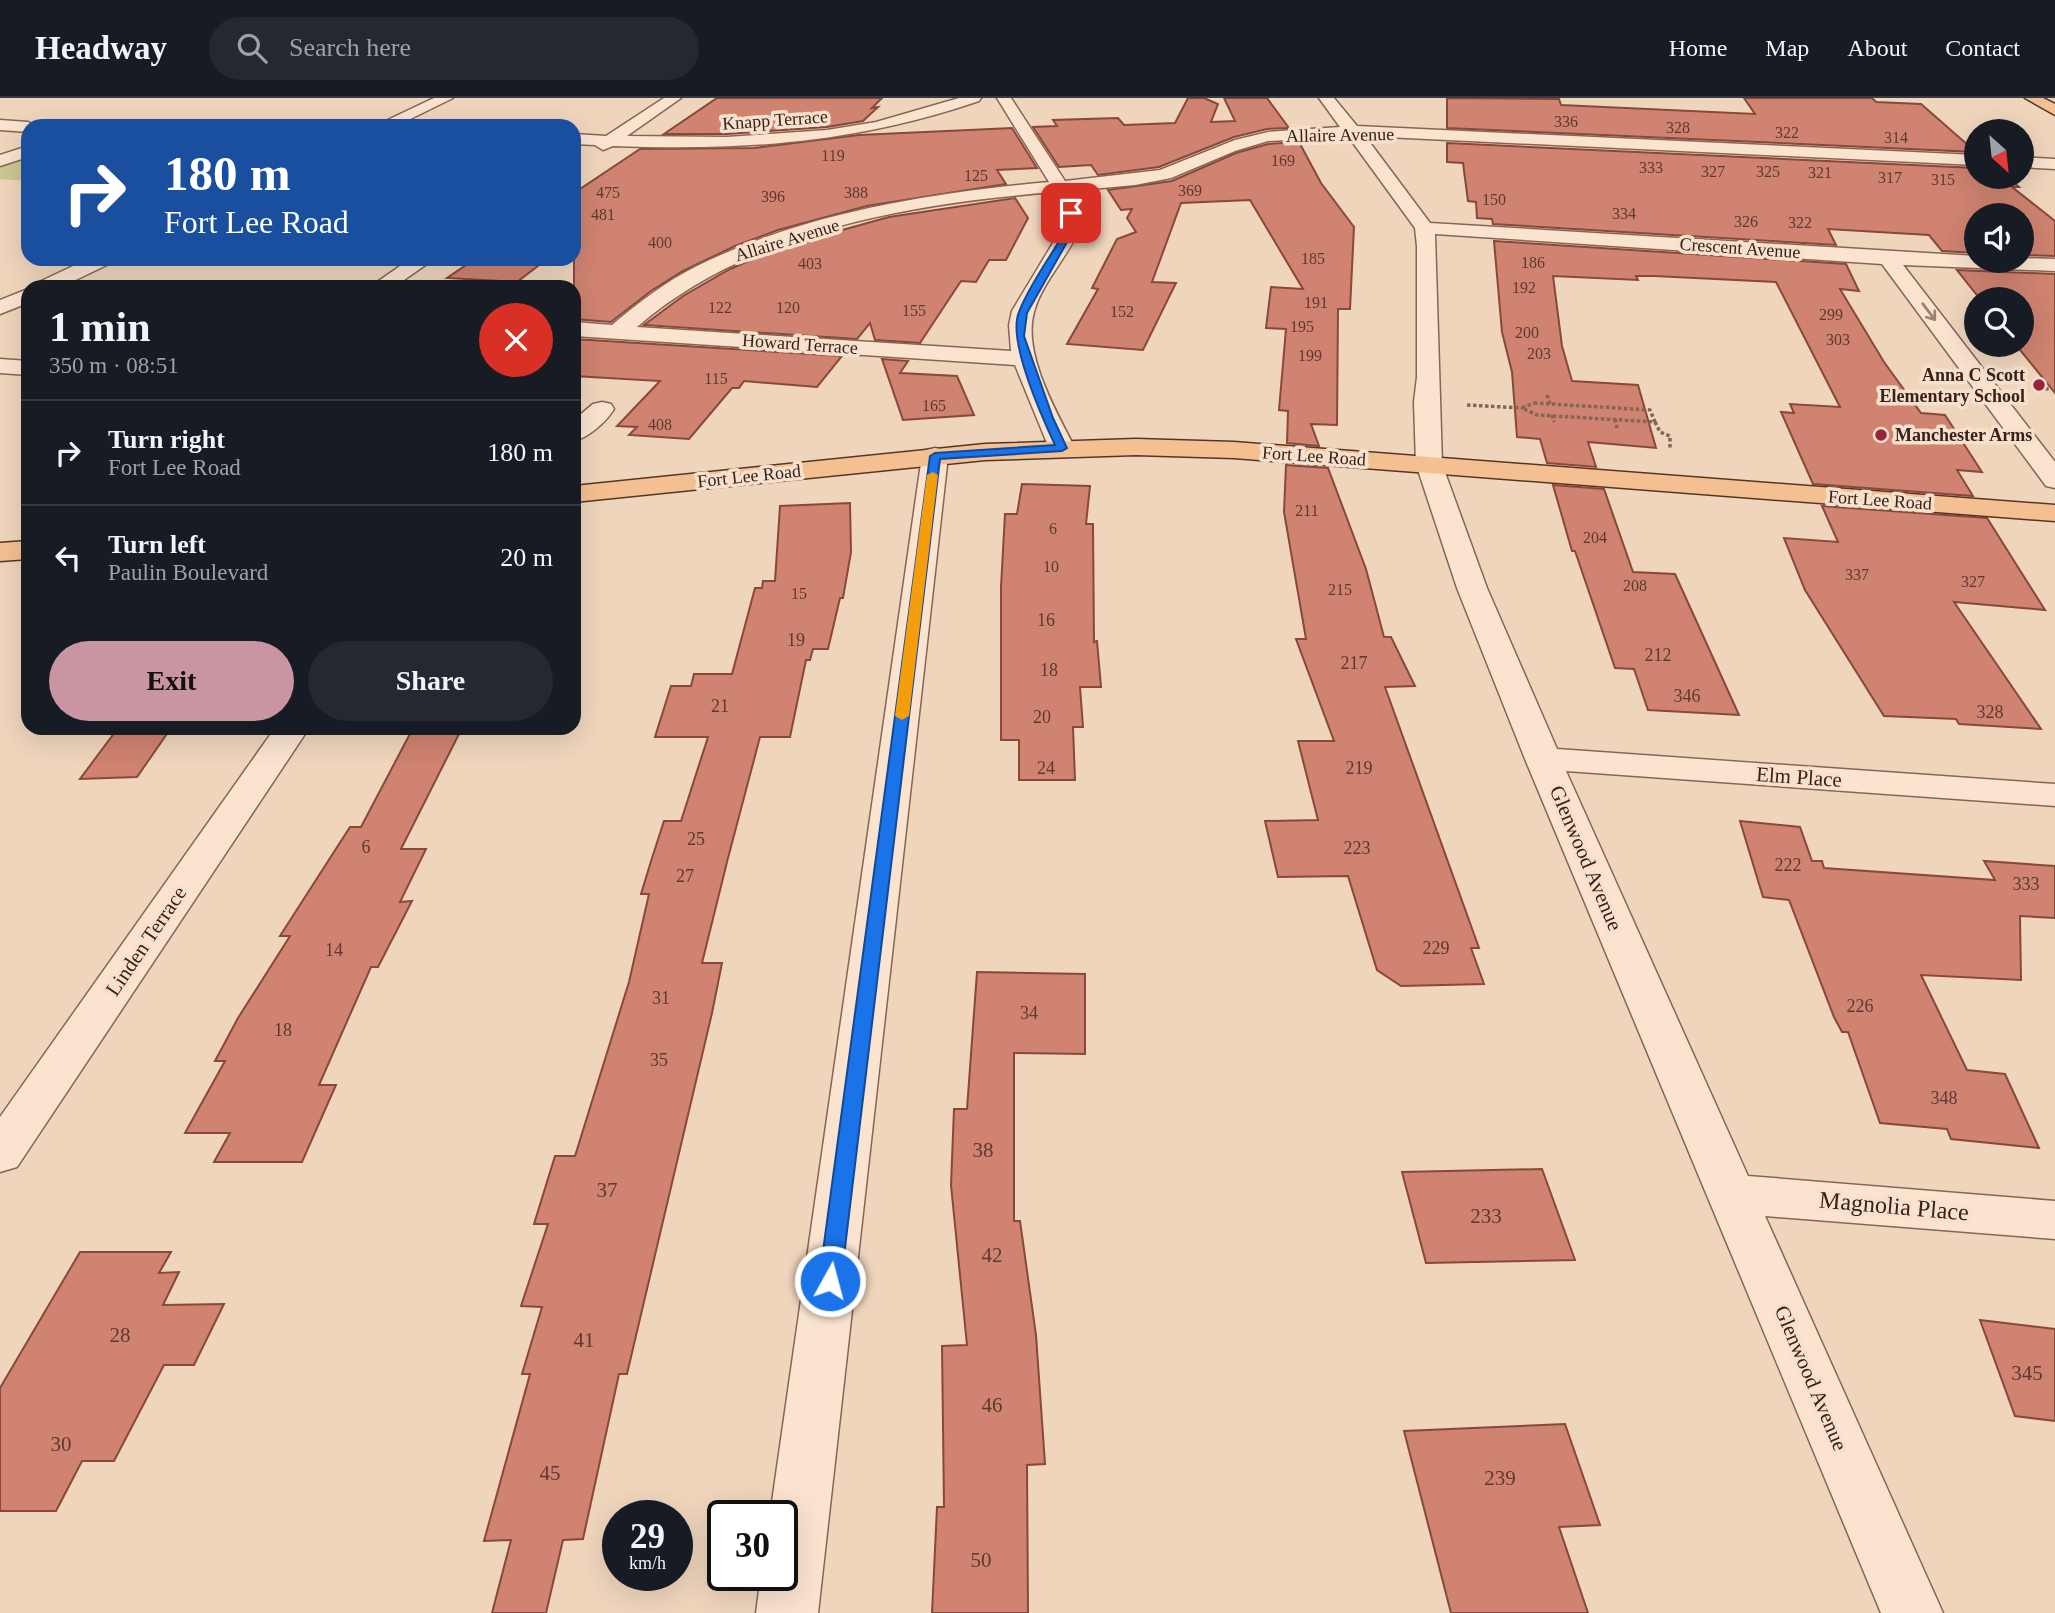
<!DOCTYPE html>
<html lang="en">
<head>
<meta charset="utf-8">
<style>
  body { margin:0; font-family:"Times New Roman",serif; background:#242831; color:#f1f3f6; height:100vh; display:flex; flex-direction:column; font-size:26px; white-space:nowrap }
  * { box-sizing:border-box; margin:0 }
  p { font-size:23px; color:#9ea1a6 }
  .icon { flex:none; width:38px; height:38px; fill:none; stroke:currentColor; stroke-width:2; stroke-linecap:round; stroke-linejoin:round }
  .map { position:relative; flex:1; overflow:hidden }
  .sheet { position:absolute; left:21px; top:182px; width:560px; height:455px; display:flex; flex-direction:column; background:#171b24; border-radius:21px; box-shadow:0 7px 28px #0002 }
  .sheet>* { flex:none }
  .guide { position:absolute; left:21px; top:21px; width:560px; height:147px; border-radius:21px; box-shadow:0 7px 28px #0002; background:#1a4fa0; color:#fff; overflow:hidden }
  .needle { width:46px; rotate:153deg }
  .tools { position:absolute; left:1964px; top:21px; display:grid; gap:14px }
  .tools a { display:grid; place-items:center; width:70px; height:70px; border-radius:50%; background:#171b24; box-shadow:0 7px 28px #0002; font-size:35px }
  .speed { position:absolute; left:602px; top:1402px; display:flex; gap:14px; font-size:35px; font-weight:700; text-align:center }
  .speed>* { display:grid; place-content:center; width:91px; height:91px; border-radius:50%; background:#171b24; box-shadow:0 7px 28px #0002; line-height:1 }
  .speed small { font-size:18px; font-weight:400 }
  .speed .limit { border:4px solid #111; border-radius:10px; background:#fff; color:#111 }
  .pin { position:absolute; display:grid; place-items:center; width:60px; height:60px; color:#fff; margin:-30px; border-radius:14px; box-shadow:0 4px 10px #0006 }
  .me { position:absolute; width:77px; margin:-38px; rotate:7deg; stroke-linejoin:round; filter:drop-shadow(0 0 5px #0008) }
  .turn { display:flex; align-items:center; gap:24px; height:147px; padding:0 28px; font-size:32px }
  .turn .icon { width:91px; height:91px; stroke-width:2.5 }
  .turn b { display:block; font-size:49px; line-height:60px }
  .round { display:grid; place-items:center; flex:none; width:74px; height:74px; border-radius:37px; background:#242831 }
  .head { display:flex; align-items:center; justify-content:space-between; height:119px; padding:0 28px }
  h1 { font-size:42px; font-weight:600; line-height:52px }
  .cta { display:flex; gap:14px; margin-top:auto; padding:14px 28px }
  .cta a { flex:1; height:80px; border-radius:42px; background:#c995a3; color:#111; font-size:28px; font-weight:600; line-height:80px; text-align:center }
  .cta a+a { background:#242831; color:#f1f3f6 }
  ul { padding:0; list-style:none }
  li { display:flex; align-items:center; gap:21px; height:105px; padding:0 28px; border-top:2px solid #363941 }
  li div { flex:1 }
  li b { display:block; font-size:26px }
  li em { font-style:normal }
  header { display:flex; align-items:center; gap:42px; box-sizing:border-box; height:98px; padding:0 35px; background:#171b24; border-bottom:2px solid #363941 }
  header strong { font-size:33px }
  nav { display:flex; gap:38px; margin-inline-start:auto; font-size:24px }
  .search { width:490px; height:63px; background:#242831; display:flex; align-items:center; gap:18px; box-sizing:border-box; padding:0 24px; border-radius:38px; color:#9ea1a6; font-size:26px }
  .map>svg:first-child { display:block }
  .green { fill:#cdc790 }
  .building { fill:#cf8370; stroke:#88483a; stroke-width:2 }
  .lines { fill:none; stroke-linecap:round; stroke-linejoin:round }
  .minor-casing { stroke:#876555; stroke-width:3 }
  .major-casing { stroke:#55352a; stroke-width:3 }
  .path-far1 { stroke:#876555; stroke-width:2.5; stroke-dasharray:2.5 2; stroke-linecap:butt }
  .path { stroke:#876555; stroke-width:3.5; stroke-dasharray:3.5 2.5; stroke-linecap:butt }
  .minor { fill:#fae4d0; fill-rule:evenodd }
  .major { fill:#f5c091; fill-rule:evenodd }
  .oneway { stroke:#988376 }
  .route { fill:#1a73e8; stroke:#114b97; stroke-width:2 }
  .slow { fill:#f59e0b }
  .poi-dot { fill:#99233e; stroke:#f7e1cc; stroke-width:2.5 }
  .labels { text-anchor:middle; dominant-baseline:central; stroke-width:7; stroke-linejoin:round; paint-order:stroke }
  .far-number-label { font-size:16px; fill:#5c3a30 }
  .far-street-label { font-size:18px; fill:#36221b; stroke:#f7e1cc }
  .far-poi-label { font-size:18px; font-weight:bold; fill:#36221b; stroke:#f7e1cc; text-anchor:end }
  .number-label { font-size:18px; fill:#5c3a30 }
  .street-label { font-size:21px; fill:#36221b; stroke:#f7e1cc }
  .near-number-label { font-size:21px; fill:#5c3a30 }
  .near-street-label { font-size:24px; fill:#36221b; stroke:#f7e1cc }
</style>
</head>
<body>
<header>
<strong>Headway</strong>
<div class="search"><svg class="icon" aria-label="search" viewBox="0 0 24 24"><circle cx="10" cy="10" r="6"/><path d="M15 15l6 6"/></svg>Search here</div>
<nav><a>Home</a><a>Map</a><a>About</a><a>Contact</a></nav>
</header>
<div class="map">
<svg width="2055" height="1515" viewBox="0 0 2055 1515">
  <rect width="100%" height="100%" fill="#efd5bc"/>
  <polygon class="green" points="28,53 28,83 0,81 0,63"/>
  <g class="building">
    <polygon points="717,0 882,0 872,10 878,9 863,23 827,29 727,36 664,36"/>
    <polygon points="1188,0 1204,0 1218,6 1211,24 1235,23 1224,0 1267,0 1289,30 1267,31 1234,39 1159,69 1098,77 1091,67 1059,69 1033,29 1057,28 1053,22 1118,20 1124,27 1175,25"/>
    <polygon points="1447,0 1559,1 1561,7 1755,16 1744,0 1872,0 1876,4 1921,6 1976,54 1447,30"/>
    <polygon points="1012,30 1037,70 997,72 1006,86 867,108 778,132 735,148 683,173 651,193 611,224 574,221 574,95 640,51 754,50 859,37"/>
    <polygon points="1299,44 1321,85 1354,129 1350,211 1338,211 1337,327 1311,326 1319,348 1287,345 1288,313 1279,312 1286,231 1266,230 1271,189 1303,191 1250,102 1181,105 1152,184 1176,185 1143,252 1067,246 1098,191 1092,190 1117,141 1136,134 1127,120 1132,111 1121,112 1108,92 1172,83 1236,55 1268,46"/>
    <polygon points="1447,45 1976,70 1976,79 2007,79 2019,89 2012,89 2055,123 2055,158 2021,157 2021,117 1976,117 1976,155 1942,153 1929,137 1828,131 1836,147 1493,126 1492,121 1477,120 1476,104 1468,103 1463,65 1447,64"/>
    <polygon points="1015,100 1028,120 1006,162 989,162 976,184 961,183 920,245 875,242 870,225 857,241 644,227 683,198 730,171 781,149 889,119"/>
    <polygon points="1494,143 1846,166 1859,193 1840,191 1884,264 1921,315 1945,317 1982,374 1957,372 1973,398 1813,386 1781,314 1794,315 1790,306 1840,309 1776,184 1654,178 1636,178 1638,182 1553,178 1562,248 1572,283 1638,287 1656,350 1588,344 1596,369 1547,365 1540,341 1517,339 1512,274 1502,234"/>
    <polygon points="475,161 547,161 517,184 447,180"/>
    <polygon points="1957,172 2055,176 2055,295 2016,247 2021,247 2021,201 1980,201"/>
    <polygon points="574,241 842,258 817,289 744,283 739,290 732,290 689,341 629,337 637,329 617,328 660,283 574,278"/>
    <polygon points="882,261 908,263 900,275 957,278 974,317 903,322"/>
    <polygon points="1286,367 1328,370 1366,471 1384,539 1391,539 1415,588 1385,589 1479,850 1471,850 1484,886 1401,888 1377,872 1348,778 1278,779 1265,723 1318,722 1298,643 1334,643 1296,541 1306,541 1284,414"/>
    <polygon points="1022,386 1090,388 1086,426 1093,426 1094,544 1097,543 1101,589 1080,589 1083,629 1073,629 1075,682 1019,682 1019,642 1001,642 1001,489 1005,416 1017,416"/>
    <polygon points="1553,387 1604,391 1633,474 1675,476 1739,617 1648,612 1634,571 1615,570 1575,453 1572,453"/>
    <polygon points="850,405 851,454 843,500 840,500 828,551 813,551 810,562 806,562 790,639 760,639 728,760 702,865 722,865 712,915 627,1276 619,1276 583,1441 563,1442 546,1515 492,1515 511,1442 484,1443 530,1276 522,1276 542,1209 521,1208 548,1126 534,1126 555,1058 575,1058 629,884 649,796 641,796 652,760 664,723 681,723 708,639 655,639 671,588 691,588 694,576 732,576 755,490 762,490 763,483 775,483 780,408"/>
    <polygon points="1822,408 1987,420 2045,512 1954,504 2041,631 1959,626 1956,621 1884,618 1805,492 1784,440 1838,444"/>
    <polygon points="118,630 171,630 137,679 80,681"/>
    <polygon points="413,630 462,630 401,751 426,751 400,804 412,803 378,869 371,869 319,987 336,987 302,1064 214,1064 230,1035 185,1035 225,963 215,963 238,920 290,838 280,838 350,729 361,729"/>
    <polygon points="1740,723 1800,729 1812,763 1822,763 1824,770 1995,782 1984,763 2055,768 2055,820 2020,818 2021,882 1921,877 1967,972 2005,976 2039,1050 1951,1041 1947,1031 1880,1025 1848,934 1842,934 1834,919 1789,802 1763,799"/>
    <polygon points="977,874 1085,876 1085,956 1014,955 1014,1123 1020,1123 1036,1237 1045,1366 1027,1367 1028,1515 932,1515 937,1409 944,1409 942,1248 967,1247 951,1087 954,1011 967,1011"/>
    <polygon points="1542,1071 1575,1162 1426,1165 1402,1074"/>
    <polygon points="80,1154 171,1154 159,1175 179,1174 163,1207 224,1206 194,1267 164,1267 114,1363 82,1363 56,1413 0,1413 0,1290"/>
    <polygon points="1980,1222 2055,1231 2055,1323 2015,1318"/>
    <polygon points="1565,1326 1600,1427 1559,1429 1588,1515 1451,1515 1404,1333"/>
  </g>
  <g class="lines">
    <defs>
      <g id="minor">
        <polygon points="434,0 453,0 396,28 375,28"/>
        <path d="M664,0H681L627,38L727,39L827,32L876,24L959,0H981L979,3C856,45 743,53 613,48L603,52L595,47L574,46V36L606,38Z"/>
        <path d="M997,0H1011L1065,83L1160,72L1235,42L1268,34L1340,29L1319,0H1334L1357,28L1976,57V67L1365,38L1430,125L1976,158V163H2021V160L2055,161V173L1903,167L2055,364V390L2046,388L1882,166L1435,136L1442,366L1487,490L1557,651L2055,686V708L1566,673L1748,1078L2055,1103V1141L1765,1118L1943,1515H1881L1525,661L1457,490L1416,366L1414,304L1417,279V148L1415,130L1348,38L1268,43L1235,53L1171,80L1135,87L1070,93L1080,130C1068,159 1042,184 1034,214C1022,255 1057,315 1075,350L1071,355L1062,358L1053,355L1049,350L1015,267L574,238V224L612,227C638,205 665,184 695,169C803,115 930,95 1049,84ZM1053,94L1062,130L1012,213L1009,227L1011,253L637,229C749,132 910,106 1053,94Z"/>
        <polygon points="0,22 28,24 35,28 28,28 28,34 0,32"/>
        <polygon points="28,48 28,59 0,68 0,57"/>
        <polygon points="2021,59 2055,61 2055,71 2021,69"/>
        <polygon points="88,161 114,161 111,165 61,189 34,189 37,185"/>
        <polygon points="410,161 434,161 394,189 370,189"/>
        <polygon points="28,191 28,205 0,216 0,202"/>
        <polygon points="0,261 28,263 28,277 0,275"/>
        <path d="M602,304L611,306L614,311C606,324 589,339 574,343V322L593,306Z"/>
        <polygon points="935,350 944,352 948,358 818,1515 756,1515 761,1477 782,1477 782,1418 770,1418 922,358 926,352"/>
        <polygon points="275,630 309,630 17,1069 0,1074 0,1019"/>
      </g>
      <g id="major">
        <polygon points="2025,0 2043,0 2055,6 2055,17"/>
        <polygon points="1136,341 1234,344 2055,407 2055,423 1234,360 1136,357 985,362 574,404 574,388 985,346"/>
        <polygon points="28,443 28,461 0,463 0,445"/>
      </g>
    </defs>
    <use href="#minor" class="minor-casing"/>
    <use href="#major" class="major-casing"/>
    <g class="path-far1">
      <polyline points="2008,247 2017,247"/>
      <polyline points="2035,290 2049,291"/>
    </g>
    <g class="path">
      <polyline points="2039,290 2049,291"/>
      <polyline points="1547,297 1550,306"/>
      <polygon points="1534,305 1650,312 1655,324 1537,317 1522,310"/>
      <polyline points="1467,307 1522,310"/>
      <polyline points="1552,317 1554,324"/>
      <polyline points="1615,321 1617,330"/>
      <polyline points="1655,324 1660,334 1670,338 1670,350"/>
    </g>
    <use href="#minor" class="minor"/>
    <use href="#major" class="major"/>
  </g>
  <defs><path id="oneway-shaft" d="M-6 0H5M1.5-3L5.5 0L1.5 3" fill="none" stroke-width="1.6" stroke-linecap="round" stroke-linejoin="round" transform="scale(1.75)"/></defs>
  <use class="oneway" href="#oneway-shaft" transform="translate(1929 214) rotate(53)"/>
  <path class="route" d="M1071,113L1074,115L1075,130L1027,215L1024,238L1053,320L1067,350L1062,353L940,361L841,1183L837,1189L830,1192L822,1189L819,1183L930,358L935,355L1055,347C1042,319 1007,242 1019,214C1030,185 1052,157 1067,130V115Z"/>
  <polygon class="slow" points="933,374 938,377 909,618 902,622 895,618 927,377"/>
  <g class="poi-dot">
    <circle cx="2039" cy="287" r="7"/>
    <circle cx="1881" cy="337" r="7"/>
  </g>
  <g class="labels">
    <g class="far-number-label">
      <text x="1566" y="23">336</text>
      <text x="1678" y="29">328</text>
      <text x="1787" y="34">322</text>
      <text x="1896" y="39">314</text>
      <text x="833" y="57">119</text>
      <text x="1283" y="62">169</text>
      <text x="1651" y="69">333</text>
      <text x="1713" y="73">327</text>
      <text x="1768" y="73">325</text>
      <text x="1820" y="74">321</text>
      <text x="976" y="77">125</text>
      <text x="1890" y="79">317</text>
      <text x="1943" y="81">315</text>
      <text x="1190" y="92">369</text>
      <text x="608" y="94">475</text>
      <text x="856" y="94">388</text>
      <text x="773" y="98">396</text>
      <text x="1494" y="101">150</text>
      <text x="1624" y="115">334</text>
      <text x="603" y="116">481</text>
      <text x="1746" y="123">326</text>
      <text x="1800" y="124">322</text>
      <text x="660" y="144">400</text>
      <text x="1313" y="160">185</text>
      <text x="1533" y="164">186</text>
      <text x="810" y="165">403</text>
      <text x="1524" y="189">192</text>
      <text x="1316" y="204">191</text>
      <text x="720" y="209">122</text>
      <text x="788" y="209">120</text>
      <text x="914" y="212">155</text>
      <text x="1122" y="213">152</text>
      <text x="1831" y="216">299</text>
      <text x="1302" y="228">195</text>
      <text x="1527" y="234">200</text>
      <text x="1838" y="241">303</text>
      <text x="1539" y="255">203</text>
      <text x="1310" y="257">199</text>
      <text x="716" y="280">115</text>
      <text x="934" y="307">165</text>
      <text x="660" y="326">408</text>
      <text x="1307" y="412">211</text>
      <text x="1053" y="430">6</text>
      <text x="1595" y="439">204</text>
      <text x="1051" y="468">10</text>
      <text x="1857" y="476">337</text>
      <text x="1973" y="483">327</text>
      <text x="1635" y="487">208</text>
      <text x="1340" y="491">215</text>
      <text x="799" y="495">15</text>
    </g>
    <g class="far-street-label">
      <text transform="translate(775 22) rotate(-4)">Knapp Terrace</text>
      <text transform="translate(1340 37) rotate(-1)">Allaire Avenue</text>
      <text transform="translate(787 142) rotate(-17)">Allaire Avenue</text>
      <text transform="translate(1740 150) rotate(4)">Crescent Avenue</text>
      <text transform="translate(800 246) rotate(4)">Howard Terrace</text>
      <text transform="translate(1314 358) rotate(4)">Fort Lee Road</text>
      <text transform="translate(749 378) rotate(-6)">Fort Lee Road</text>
      <text transform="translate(1880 402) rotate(4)">Fort Lee Road</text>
    </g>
    <g class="far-poi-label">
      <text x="2025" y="277">Anna C Scott<tspan x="2025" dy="21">Elementary School</tspan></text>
      <text x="1895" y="337" text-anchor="start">Manchester Arms</text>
    </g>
    <g class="number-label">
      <text x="1046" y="522">16</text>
      <text x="796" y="542">19</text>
      <text x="1658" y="557">212</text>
      <text x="1354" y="565">217</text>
      <text x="1049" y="572">18</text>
      <text x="1687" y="598">346</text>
      <text x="720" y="608">21</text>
      <text x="1990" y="614">328</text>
      <text x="1042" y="619">20</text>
      <text x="1046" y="670">24</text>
      <text x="1359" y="670">219</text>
      <text x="696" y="741">25</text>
      <text x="366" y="749">6</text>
      <text x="1357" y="750">223</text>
      <text x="1788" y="767">222</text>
      <text x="685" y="778">27</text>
      <text x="2026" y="786">333</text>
      <text x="1436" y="850">229</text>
      <text x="334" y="852">14</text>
      <text x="661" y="900">31</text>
      <text x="1860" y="908">226</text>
      <text x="1029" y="915">34</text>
      <text x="283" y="932">18</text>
      <text x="659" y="962">35</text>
      <text x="1944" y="1000">348</text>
    </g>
    <g class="street-label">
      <text transform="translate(1799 679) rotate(4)">Elm Place</text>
      <text transform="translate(1586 760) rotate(67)">Glenwood Avenue</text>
      <text transform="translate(146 843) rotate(-56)">Linden Terrace</text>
      <text transform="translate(1811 1280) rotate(67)">Glenwood Avenue</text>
    </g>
    <g class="near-number-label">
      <text x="983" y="1052">38</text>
      <text x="607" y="1092">37</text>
      <text x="1486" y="1118">233</text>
      <text x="992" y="1157">42</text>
      <text x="120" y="1237">28</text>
      <text x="584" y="1242">41</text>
      <text x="2027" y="1275">345</text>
      <text x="992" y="1307">46</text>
      <text x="61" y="1346">30</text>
      <text x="550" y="1375">45</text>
      <text x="1500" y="1380">239</text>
      <text x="981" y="1462">50</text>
    </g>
    <g class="near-street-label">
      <text transform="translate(1894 1108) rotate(5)">Magnolia Place</text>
    </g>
  </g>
</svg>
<div class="tools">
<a><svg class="needle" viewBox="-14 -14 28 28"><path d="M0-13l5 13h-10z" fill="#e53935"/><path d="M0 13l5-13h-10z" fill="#9ea1a6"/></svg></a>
<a><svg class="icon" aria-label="sound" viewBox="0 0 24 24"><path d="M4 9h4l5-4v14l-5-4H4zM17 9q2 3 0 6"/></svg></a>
<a><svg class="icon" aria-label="search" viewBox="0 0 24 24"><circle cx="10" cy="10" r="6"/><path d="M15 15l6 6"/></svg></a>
</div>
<div class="speed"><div>29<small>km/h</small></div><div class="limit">30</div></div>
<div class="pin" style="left:1071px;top:115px;background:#d93025"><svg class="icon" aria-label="arrive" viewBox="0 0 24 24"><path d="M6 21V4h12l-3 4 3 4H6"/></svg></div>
<svg class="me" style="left:830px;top:1183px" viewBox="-20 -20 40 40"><circle r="17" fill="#1a73e8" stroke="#fff" stroke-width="3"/><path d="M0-11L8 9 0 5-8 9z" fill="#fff"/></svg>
<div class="guide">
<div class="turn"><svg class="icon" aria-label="right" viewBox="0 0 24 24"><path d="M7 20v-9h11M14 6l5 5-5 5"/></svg><div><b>180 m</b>Fort Lee Road</div></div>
</div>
<section class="sheet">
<div class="head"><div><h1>1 min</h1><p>350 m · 08:51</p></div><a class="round" style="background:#d93025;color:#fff"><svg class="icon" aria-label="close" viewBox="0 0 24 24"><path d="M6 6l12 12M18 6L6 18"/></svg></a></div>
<ul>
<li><svg class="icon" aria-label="right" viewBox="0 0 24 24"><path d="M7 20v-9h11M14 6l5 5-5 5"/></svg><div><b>Turn right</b><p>Fort Lee Road</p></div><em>180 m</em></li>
<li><svg class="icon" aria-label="left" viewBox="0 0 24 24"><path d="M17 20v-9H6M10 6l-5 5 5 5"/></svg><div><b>Turn left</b><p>Paulin Boulevard</p></div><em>20 m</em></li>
</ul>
<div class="cta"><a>Exit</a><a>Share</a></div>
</section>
</div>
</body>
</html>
